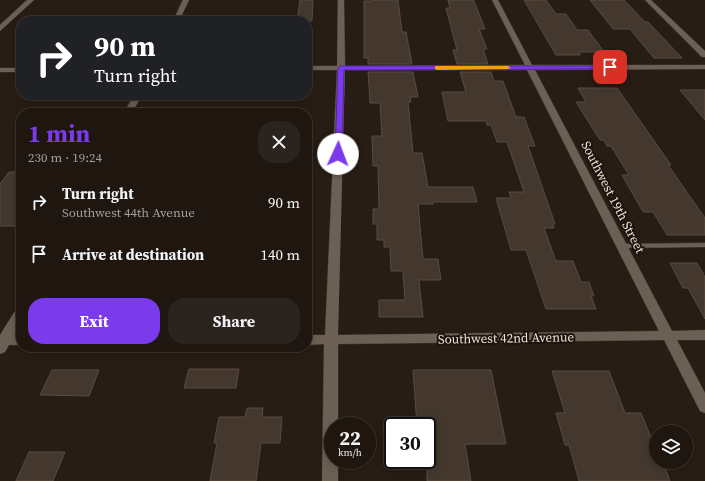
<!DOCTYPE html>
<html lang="en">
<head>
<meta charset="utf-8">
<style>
  body { margin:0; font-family:"Source Serif 4",serif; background:#2b231d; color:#f1f3f6; height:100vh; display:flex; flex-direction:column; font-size:15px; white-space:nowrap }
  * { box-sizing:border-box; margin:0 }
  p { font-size:13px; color:#a19f9e }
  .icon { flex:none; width:22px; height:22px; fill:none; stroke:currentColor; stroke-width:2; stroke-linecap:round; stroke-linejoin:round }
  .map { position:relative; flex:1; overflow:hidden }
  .panel { position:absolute; left:16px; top:108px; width:296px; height:244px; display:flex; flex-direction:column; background:#1e160f; border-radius:16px; box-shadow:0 2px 10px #0003,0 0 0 1px #3c352f }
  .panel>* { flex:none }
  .hud { position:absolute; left:16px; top:16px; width:296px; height:84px; border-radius:16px; box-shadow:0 2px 10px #0003,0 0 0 1px #3c352f; background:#202124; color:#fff; overflow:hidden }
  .controls { position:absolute; left:649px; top:425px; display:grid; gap:8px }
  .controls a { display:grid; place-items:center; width:44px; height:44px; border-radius:50%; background:#1e160f; box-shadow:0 2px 10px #0003,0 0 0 1px #3c352f; font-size:20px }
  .speed { position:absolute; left:324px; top:417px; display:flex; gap:8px; font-size:20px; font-weight:700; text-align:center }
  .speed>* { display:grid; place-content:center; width:52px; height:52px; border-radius:50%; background:#1e160f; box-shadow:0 2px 10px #0003,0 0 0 1px #3c352f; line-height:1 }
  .speed small { font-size:10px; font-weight:400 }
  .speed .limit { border:2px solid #111; border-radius:6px; background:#fff; color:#111 }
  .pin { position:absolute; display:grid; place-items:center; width:34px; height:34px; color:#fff; margin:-17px; border-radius:8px; box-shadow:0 2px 6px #0006 }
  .me { position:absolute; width:44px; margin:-22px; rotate:2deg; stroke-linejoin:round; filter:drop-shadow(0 0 3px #0008) }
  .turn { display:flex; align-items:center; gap:14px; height:84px; padding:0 12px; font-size:18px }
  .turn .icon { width:52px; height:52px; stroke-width:2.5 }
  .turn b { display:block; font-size:28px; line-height:34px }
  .round { display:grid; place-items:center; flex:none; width:42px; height:42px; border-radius:16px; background:#2b231d }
  .head { display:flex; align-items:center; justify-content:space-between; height:68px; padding:0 12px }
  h1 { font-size:24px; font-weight:700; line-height:30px; color:#7c3aed }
  .cta { display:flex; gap:8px; margin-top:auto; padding:8px 12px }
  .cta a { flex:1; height:46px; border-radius:16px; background:#7c3aed; color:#fff; font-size:16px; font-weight:700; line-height:46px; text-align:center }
  .cta a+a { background:#2b231d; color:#f1f3f6 }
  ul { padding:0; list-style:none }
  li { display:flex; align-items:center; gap:12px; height:52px; padding:0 12px }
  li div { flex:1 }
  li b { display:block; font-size:15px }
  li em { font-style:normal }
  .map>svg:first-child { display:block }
  .building { fill:#44382e; stroke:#584b41 }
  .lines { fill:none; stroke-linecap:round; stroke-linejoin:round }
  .service-casing { stroke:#403732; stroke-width:1 }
  .minor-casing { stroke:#403732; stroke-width:1 }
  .service { fill:#6c6055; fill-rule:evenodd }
  .minor { fill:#6c6055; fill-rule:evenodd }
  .route { fill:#7c3aed; stroke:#51269a }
  .slow { fill:#f59e0b }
  .labels { text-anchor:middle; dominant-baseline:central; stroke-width:4; stroke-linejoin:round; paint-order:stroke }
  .street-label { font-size:13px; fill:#e9e2db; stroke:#1e140b }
</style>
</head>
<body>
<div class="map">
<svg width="705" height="481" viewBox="0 0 705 481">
  <rect width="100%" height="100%" fill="#281d14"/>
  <g class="building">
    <polygon points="300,0 313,0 312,21 297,21"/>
    <polygon points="373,0 398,0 402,32 406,32 412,64 368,64 368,58 364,58 364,1 373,1"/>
    <polygon points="448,0 473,0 474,1 485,29 479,29 487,49 483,49 488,64 457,64 453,50 457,50 446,8 450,8"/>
    <polygon points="524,0 546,0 556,14 566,14 577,30 588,30 604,52 579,52 580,55 556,55"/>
    <polygon points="590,0 624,0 645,22 648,22 682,58 654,58 630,29 613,29"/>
    <polygon points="368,72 413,72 418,97 410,97 411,102 408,102 413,153 422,153 428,187 473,187 477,202 433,202 433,204 418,204 423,259 438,259 441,280 419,280 423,317 379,317 379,300 405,300 403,271 391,271 390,247 384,247 384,240 377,240 377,224 373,224 373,209 379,209 378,166 373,166 372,136 382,136 380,103 370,103"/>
    <polygon points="460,72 491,72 494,81 503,81 516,117 524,117 535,146 528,146 555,224 553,224 554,228 544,228 556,261 573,261 581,282 589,282 594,296 591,296 596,309 546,309 526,250 511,250 496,198 511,198 509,192 524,192 507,142 497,142 491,125 487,125 486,121 448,121 442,92 466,92"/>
    <polygon points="578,88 617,88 671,165 668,165 705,218 705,235 667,235 653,212 643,212 622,175 629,175 611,146 607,146 604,140 600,140 576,102 586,102"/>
    <polygon points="680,90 705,90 705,120"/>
    <polygon points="9,172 21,172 21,219 16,226 0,226 0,184"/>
    <polygon points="670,263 697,263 705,277 705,319 688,288 683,288"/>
    <polygon points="189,369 239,369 236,388 184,388"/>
    <polygon points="52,370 99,370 89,396 40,395"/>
    <polygon points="413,370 491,370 506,444 465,444 471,481 427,481 427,426 417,426"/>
    <polygon points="552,371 609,371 625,413 641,413 656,450 656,462 663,462 670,481 579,481 569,445 565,445 556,413 565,413"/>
    <polygon points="247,408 263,408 262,417 282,417 280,443 261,443 256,481 210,481 217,443 214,443 219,417 245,417"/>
    <polygon points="29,452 65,452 53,481 16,481"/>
  </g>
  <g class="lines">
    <defs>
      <polygon id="service" points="705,243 705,247 622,248 618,246 622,244"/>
      <g id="minor">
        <polygon points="27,0 34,0 0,31 0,25"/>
        <polygon points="183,0 189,0 179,21 173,21"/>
        <path d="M338,0H344L345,66L525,65L492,0H498L532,65H705V69L535,70L672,331L705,330V340H677L705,393V413L700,411L664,340L338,344V426H333V460H338V481H322L324,344L307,345V335H325L337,70H307V66H337ZM345,70H527L659,331L338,335Z"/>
        <polygon points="645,0 651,0 705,51 705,57 702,57"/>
        <rect x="0" y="68" width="21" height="4"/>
        <polygon points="134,95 142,95 132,113 124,113"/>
        <polygon points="21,307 21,322 14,335 21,335 21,345 9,345 5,352 0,354 0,335 17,308"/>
      </g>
    </defs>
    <use href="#service" class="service-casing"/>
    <use href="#minor" class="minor-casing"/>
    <use href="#service" class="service"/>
    <use href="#minor" class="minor"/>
  </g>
  <polygon class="route" points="341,66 610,66 613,67 610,69 344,70 342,154 338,156 335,154 338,68"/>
  <polygon class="slow" points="435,66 508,66 511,68 508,69 437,70 435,69"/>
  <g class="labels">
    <g class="street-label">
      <text transform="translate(613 197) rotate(63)">Southwest 19th Street</text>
      <text transform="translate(506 338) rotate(-1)">Southwest 42nd Avenue</text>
    </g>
  </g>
</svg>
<div class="controls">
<a><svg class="icon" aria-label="layers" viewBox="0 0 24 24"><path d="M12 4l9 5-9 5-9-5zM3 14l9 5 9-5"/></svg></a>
</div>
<div class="speed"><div>22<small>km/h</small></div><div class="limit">30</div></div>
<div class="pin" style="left:610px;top:67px;background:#d93025"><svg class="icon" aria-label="arrive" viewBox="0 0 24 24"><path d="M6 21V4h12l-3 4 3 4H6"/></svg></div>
<svg class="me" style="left:338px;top:154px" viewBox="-20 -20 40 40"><circle r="19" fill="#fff"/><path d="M0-13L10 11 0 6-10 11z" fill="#7c3aed"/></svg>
<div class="hud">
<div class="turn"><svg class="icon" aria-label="right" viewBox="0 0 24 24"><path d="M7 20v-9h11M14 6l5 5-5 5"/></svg><div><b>90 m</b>Turn right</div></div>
</div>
<section class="panel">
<div class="head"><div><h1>1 min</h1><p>230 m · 19:24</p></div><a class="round"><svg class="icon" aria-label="close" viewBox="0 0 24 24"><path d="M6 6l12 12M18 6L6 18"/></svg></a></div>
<ul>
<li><svg class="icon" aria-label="right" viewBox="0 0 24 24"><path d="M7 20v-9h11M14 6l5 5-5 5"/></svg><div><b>Turn right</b><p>Southwest 44th Avenue</p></div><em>90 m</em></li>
<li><svg class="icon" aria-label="arrive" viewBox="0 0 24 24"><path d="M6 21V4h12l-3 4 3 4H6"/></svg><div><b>Arrive at destination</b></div><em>140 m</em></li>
</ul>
<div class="cta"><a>Exit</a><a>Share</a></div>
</section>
</div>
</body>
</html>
